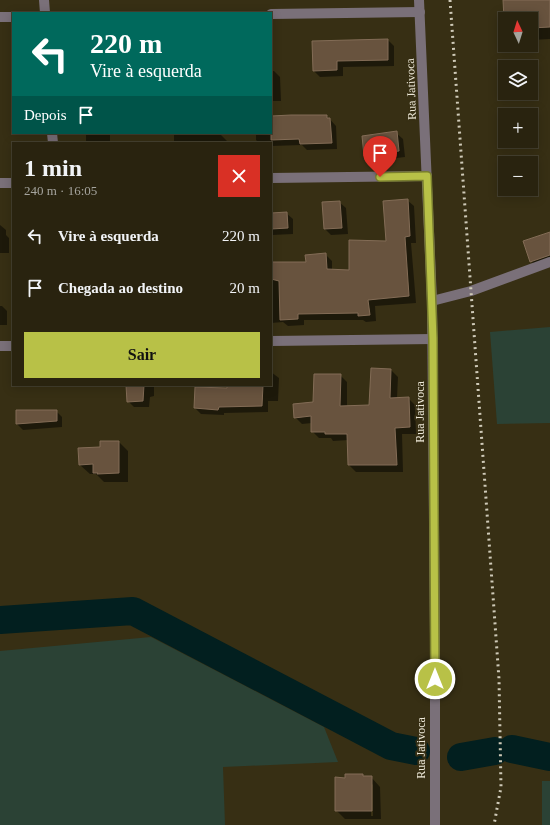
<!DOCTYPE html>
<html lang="pt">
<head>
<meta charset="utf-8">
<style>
  body { margin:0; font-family:Georgia,serif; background:#312b18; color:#f1f3f6; height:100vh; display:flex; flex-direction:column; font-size:15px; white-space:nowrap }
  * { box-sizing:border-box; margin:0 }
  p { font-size:13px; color:#a5a49e }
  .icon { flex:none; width:22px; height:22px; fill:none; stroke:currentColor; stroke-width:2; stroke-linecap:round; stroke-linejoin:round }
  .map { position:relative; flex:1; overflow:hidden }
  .sheet { position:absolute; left:12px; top:142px; width:260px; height:244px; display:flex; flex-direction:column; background:#29230f; border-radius:0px; box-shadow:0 2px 10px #0003,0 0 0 1px #45402f }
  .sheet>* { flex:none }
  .hud { position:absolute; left:12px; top:12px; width:260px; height:122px; border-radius:0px; box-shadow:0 2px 10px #0003,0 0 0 1px #45402f; background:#00695c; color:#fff; overflow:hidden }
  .needle { width:26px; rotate:356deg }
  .controls { position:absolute; left:498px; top:12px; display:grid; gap:8px }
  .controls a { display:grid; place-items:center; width:40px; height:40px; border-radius:0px; background:#29230f; box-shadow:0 2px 10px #0003,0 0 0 1px #45402f; font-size:20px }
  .pin { position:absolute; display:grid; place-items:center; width:34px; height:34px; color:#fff; margin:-41px -17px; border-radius:50% 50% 50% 0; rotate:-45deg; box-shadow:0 0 4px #0007 }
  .pin .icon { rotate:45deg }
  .me { position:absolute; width:44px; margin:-22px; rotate:0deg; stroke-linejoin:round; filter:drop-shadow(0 0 3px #0008) }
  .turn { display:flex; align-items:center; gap:14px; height:84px; padding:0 12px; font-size:18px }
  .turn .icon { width:52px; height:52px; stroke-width:2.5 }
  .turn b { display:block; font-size:28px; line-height:34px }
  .then { display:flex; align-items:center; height:38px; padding:0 12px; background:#0003; gap:8px; font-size:15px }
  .round { display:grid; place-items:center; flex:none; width:42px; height:42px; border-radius:0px; background:#312b18 }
  .headline { display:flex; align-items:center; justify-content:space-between; height:68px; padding:0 12px }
  h1 { font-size:24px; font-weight:700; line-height:30px }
  .button { display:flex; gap:8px; margin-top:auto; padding:8px 12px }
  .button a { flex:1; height:46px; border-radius:0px; background:#b8c147; color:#111; font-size:16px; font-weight:700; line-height:46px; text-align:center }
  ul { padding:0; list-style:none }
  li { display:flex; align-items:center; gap:12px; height:52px; padding:0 12px }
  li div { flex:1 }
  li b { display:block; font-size:15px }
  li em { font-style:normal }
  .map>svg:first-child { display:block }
  .green { fill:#2b4235 }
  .shadow { fill:#0007; fill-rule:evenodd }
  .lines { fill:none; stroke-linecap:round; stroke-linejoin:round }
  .river { stroke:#021f1f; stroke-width:28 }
  .building { fill:#68533e; stroke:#836c56 }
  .minor { stroke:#7a7079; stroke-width:10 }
  .rail { stroke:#cfcab8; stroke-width:3; stroke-dasharray:2 4; stroke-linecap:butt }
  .route-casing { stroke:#787d2e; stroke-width:10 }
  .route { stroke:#b8c147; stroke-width:7 }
  .labels { text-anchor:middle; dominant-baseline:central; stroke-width:3.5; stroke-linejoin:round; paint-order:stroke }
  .street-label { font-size:12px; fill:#ece7d7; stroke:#372f14 }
</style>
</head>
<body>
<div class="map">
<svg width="550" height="825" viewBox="0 0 550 825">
  <rect width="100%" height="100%" fill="#372f14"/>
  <g class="green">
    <polygon points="550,327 550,423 497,424 490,332"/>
    <polygon points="151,637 324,727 338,762 223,767 225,825 0,825 0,651"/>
    <rect x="542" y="781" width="8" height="44"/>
  </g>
  <g class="shadow">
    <polygon points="504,0 550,0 550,39 531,40 531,19 505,19"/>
    <polygon points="388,40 394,46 394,66 343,67 343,76 320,77 314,71"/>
    <polygon points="271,71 274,71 280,77 281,101 271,101"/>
    <polygon points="327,116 336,126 337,149 307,150 302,145 271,146 271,143 259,143 256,140 256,133 271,133 271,126"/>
    <rect x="86" y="133" width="24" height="10"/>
    <polygon points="150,133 167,133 167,134 152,135"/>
    <polygon points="396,133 403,139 405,157 371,161 365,155"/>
    <polygon points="174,135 221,135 227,141 227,143 174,143"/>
    <polygon points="407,200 414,206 416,243 411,243 416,303 375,306 376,321 366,322 363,320 304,320 304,325 288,326 283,322 271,323 271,214 286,213 293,219 293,234 272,235 273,263 307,263 325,254 332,261 332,271 350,271 387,242"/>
    <polygon points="339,202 346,208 348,234 331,235 325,229"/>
    <polygon points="0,225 6,230 6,235 9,238 9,253 0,253"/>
    <polygon points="550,233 550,267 540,270 531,261"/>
    <polygon points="12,269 13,269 13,286 12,285"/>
    <polygon points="0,306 2,306 7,311 7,325 0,325"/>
    <polygon points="391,370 398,377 397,398 408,398 415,405 416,434 402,434 403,472 356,472 349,465 349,440 333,441 331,438 319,438 312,431 312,423 302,424 295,417 314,403 340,375 347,382 347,407 370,406"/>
    <polygon points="271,372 279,378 278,401 268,401 268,412 224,413 224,415 201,414 195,408 228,389 228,385 271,385"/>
    <polygon points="127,385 154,385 154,396 150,397 149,407 134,407 128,401"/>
    <polygon points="56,411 62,417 62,427 23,430 17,424"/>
    <polygon points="101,442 119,442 128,451 128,482 104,482 96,474 90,474 80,465 101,448"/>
    <path d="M362,775L365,777H371L380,787L381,819H345L336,810L346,779ZM371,783L373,785V816H371Z"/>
  </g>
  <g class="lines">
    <g class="river">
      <polyline points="0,620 133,611 391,746 416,751"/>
      <polyline points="512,749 550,757"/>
      <polyline points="461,757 495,751"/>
    </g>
  </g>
  <g class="building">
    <polygon points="503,0 550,0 550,27 531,28 531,19 504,19"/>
    <polygon points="388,39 388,60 337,61 337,70 313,71 312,41"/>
    <polygon points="291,115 327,115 327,118 330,118 332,143 300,144 299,139 271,140 271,116"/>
    <polygon points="397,131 399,151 364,156 362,136"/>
    <polygon points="408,199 410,236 405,237 409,296 368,300 370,315 358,316 358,313 298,314 298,319 280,320 279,281 271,279 271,262 306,262 305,255 326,253 327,269 349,270 349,240 386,241 383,201"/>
    <polygon points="340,201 342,228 324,229 322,202"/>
    <polygon points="287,212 288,228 271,229 271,213"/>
    <polygon points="550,232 550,255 530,262 523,241"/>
    <polygon points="371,368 391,369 390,398 409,397 410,427 395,428 397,465 348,465 347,434 325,434 325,432 311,432 311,416 294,418 293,404 313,402 314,374 341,374 340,406 369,405"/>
    <polygon points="126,385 144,385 143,401 127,402"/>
    <polygon points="227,385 263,385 262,406 219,407 218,410 194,408 195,387 227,388"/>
    <polygon points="16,410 57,410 57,421 16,424"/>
    <polygon points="100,441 119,441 119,473 97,474 98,473 93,473 93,464 79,465 78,448 100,447"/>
    <polygon points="345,774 363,774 363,776 372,776 372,811 335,811 335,777 345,778"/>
  </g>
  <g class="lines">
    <g class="minor">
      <polyline points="44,0 45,13"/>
      <polyline points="419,0 432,301 435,636 435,825"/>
      <polyline points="271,14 420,12"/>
      <polyline points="0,17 13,17"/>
      <polyline points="52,133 53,143"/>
      <polyline points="271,178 427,176"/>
      <polyline points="0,183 13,183"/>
      <polyline points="432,301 471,291 550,262"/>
      <polyline points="271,341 433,339"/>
      <polyline points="0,346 13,346"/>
    </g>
    <polyline class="rail" points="450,0 499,679 501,787 494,825"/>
  </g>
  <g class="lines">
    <defs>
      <polyline id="route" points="380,177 427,176 433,339 435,679"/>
    </defs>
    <use href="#route" class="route-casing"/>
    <use href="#route" class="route"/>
  </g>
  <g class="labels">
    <g class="street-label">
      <text transform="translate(411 89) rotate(-92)">Rua Jativoca</text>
      <text transform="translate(420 412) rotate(-90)">Rua Jativoca</text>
      <text transform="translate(421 748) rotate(-90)">Rua Jativoca</text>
    </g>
  </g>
</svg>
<div class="controls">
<a><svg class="needle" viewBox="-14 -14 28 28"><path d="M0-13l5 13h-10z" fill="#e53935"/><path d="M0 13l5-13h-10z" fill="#a5a49e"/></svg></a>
<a><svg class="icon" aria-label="layers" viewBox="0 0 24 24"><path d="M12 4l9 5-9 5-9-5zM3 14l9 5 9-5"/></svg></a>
<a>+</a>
<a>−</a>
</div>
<div class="pin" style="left:380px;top:177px;background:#d93025"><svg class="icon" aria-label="arrive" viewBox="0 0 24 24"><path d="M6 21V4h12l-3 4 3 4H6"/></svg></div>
<svg class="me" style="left:435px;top:679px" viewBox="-20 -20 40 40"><circle r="17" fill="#b8c147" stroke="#fff" stroke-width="3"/><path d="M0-11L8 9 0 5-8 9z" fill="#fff"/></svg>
<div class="hud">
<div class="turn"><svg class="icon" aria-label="left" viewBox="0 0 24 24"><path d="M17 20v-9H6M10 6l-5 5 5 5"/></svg><div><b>220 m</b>Vire à esquerda</div></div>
<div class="then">Depois<svg class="icon" aria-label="arrive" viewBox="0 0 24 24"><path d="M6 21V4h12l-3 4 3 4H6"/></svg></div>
</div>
<section class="sheet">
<div class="headline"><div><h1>1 min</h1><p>240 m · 16:05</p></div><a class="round" style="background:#d93025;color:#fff"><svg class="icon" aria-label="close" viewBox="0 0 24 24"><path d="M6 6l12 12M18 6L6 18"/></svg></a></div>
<ul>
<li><svg class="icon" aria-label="left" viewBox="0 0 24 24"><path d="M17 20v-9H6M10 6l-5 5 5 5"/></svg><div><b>Vire à esquerda</b></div><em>220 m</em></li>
<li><svg class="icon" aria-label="arrive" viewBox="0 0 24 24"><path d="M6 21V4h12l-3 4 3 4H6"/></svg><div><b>Chegada ao destino</b></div><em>20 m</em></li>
</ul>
<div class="button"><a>Sair</a></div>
</section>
</div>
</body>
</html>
